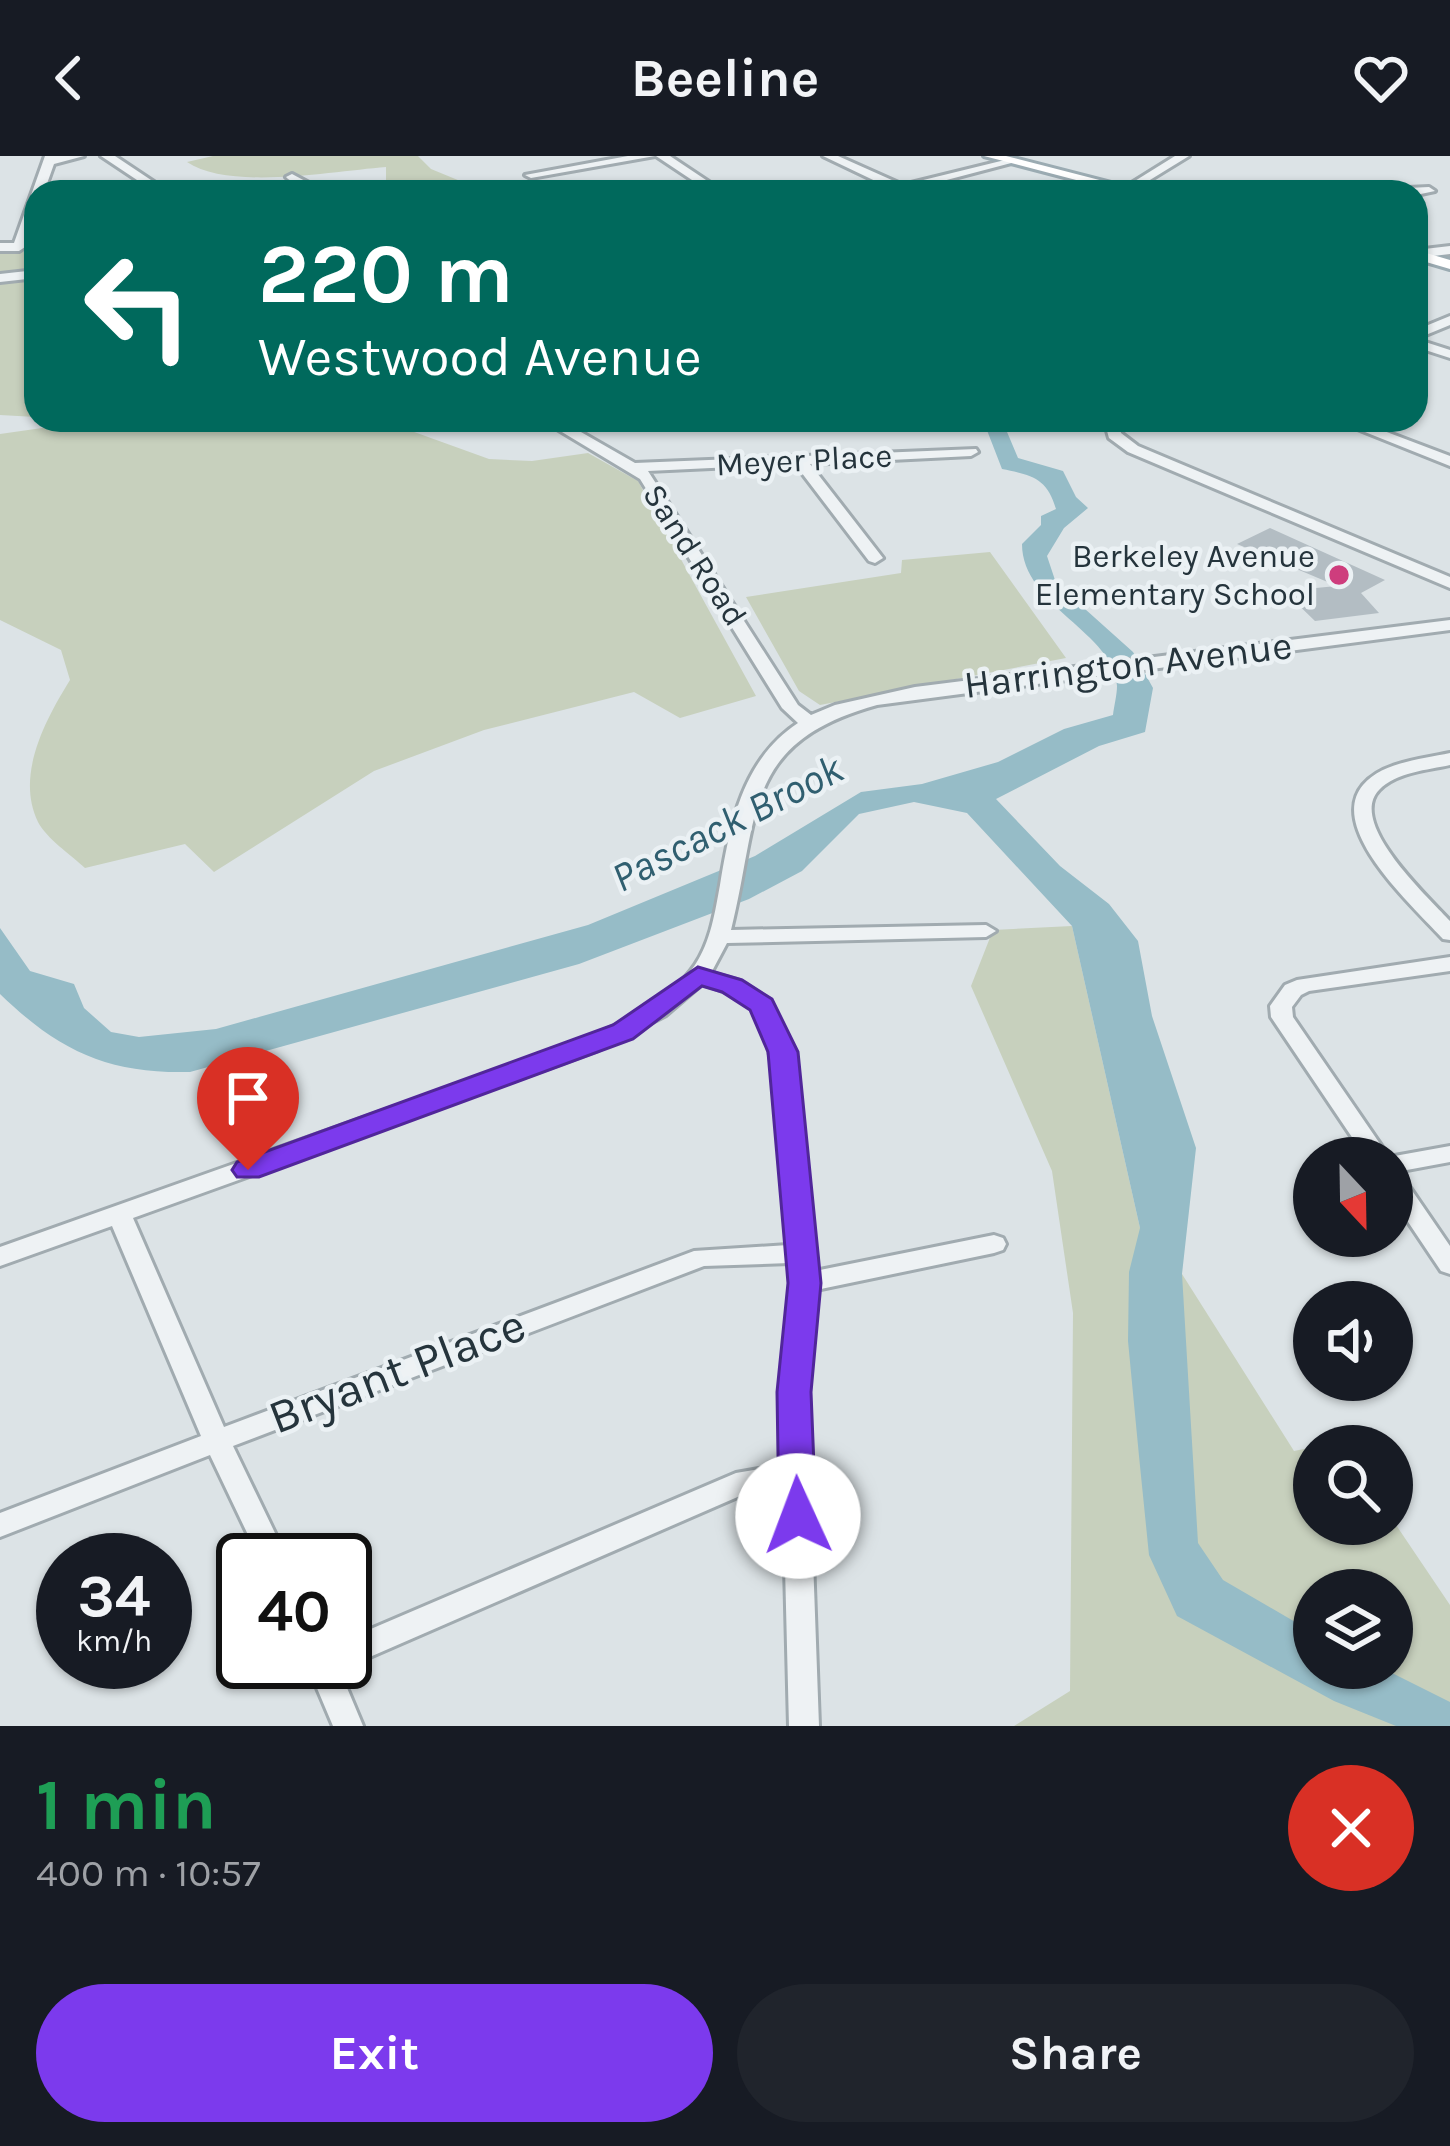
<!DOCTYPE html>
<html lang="en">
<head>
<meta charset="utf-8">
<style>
  body { margin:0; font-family:Karla,sans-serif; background:#20242c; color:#f1f3f6; height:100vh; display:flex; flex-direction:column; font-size:45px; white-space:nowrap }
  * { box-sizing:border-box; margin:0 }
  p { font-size:39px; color:#9ea1a6 }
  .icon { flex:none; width:66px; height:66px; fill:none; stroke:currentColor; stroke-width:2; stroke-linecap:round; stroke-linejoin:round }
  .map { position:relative; height:1570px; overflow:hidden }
  .drawer { display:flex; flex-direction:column; background:#171b24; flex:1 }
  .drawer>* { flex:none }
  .banner { position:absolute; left:24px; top:24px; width:1404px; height:252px; border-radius:36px; box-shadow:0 3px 9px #0004; background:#00695c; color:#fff; overflow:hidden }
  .needle { width:78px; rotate:158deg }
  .buttons { position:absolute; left:1293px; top:981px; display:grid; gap:24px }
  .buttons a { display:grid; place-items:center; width:120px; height:120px; border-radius:50%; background:#171b24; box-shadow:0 3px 9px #0004; font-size:60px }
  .speed { position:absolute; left:36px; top:1377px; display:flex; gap:24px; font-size:60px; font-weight:700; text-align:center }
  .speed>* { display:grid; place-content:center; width:156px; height:156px; border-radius:50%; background:#171b24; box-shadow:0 3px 9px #0004; line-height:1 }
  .speed small { font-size:30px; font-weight:400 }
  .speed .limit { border:6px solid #111; border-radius:18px; background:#fff; color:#111 }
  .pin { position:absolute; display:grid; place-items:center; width:102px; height:102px; color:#fff; margin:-123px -51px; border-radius:50% 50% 50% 0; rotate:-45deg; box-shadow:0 0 12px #0007 }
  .pin .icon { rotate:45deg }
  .me { position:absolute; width:132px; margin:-66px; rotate:358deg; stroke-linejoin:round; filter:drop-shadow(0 0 9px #0008) }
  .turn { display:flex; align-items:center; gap:42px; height:252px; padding:0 36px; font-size:54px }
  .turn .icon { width:156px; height:156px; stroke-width:2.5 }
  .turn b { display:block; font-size:84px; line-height:102px }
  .round { display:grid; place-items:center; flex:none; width:126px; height:126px; border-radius:63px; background:#20242c }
  .overview { display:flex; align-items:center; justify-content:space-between; height:204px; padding:0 36px }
  h1 { font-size:72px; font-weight:700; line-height:90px; color:#1e9e55 }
  .action { display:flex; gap:24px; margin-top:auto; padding:24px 36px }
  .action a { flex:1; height:138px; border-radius:72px; background:#7c3aed; color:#fff; font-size:48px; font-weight:700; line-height:138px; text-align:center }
  .action a+a { background:#20242c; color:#f1f3f6 }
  header { display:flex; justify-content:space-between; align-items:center; height:156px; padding:0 36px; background:#171b24; font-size:54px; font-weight:700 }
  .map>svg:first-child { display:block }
  .green { fill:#c7d0bd; fill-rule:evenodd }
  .water { fill:#96bcc7 }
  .building { fill:#b3bdc3 }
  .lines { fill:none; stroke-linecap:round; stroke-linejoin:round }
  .minor-casing { stroke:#a1abb0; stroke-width:6 }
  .major-casing { stroke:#9babb2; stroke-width:6 }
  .minor { fill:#eef2f4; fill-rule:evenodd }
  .major { fill:#fff; fill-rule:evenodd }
  .route { fill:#7c3aed; stroke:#51269a; stroke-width:3 }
  .poi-dot { fill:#ce3d7d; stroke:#ebf1f4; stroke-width:4.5 }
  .labels { text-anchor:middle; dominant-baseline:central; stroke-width:9; stroke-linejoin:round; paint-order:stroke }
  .far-street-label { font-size:33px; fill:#25343c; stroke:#ebf1f4 }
  .far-poi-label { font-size:33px; fill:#25343c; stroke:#ebf1f4; text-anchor:end }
  .street-label { font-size:39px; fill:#25343c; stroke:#ebf1f4 }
  .water-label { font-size:42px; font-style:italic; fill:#305f70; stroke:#ebf1f4 }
  .near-street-label { font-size:48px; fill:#25343c; stroke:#ebf1f4 }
</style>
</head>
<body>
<header><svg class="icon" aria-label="back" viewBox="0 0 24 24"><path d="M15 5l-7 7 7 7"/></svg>Beeline<svg class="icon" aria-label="heart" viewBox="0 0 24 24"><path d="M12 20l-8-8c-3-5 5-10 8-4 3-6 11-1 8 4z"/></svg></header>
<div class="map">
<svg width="1450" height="1570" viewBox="0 0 1450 1570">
  <rect width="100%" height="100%" fill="#dce3e6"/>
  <g class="green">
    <path d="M213,0H418L431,13L487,36H392L386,33V11C334,15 229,35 187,6Z"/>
    <polygon points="36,95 36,261 0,259 0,97"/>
    <path d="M98,264H381L489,303L532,305L588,297L638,325L756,540L680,562L634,536L484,574L374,615L214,716L185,688L85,712C71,699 46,682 38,666C15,619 46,563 70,524L61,494L0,464V278Z"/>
    <polygon points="990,396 1066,502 820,549 799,535 746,441 901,417 902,404"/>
    <path d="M1072,770L1140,1072L1182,1118L1294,1295L1314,1291V1368H1392V1363L1450,1449V1570H1014L1070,1535L1073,1157L1052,1015L971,830L993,774ZM1314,1434H1392V1512H1314Z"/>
  </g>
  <path class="water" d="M983,264H1002L1018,302L1063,315L1076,341L1088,352L1064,372L1047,400L1056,427L1133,496L1153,532L1145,576L1099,590L996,643L1060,710L1109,748L1138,785L1152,860L1196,992L1182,1118L1198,1387L1223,1424L1314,1477V1512H1382L1450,1546V1570H1396L1334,1545L1177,1460L1149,1399L1139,1300L1128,1185L1129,1116L1140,1072L1072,770L967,657L914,646L859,658L802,715L749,743L579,808L190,916C108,918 59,895 0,838V772L30,815L74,828L84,852L111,876L139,881L216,873L588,769L755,700L861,636L922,628L998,606L1064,573L1113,559C1114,550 1117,539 1117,530C1115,477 1022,450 1022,388L1041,369V360L1056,353C1047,322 1032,319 1002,313Z"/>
  <polygon class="building" points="1270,372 1385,424 1361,437 1379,457 1315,465 1284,435 1337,430 1237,388"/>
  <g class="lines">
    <defs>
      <g id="minor">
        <polygon points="45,0 84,0 54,8 44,36 36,36 36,59 25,91 19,95 0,95 0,87 14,87"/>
        <polygon points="101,0 115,0 169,36 155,36"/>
        <polygon points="628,0 655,0 531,22 525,19"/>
        <polygon points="656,0 670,0 724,36 710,36"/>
        <polygon points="823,0 838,0 903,29 1009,3 1015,6 901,36 881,36 890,32"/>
        <polygon points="1175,0 1189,0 1132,35 1122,33"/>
        <polygon points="292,18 322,34 324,36 310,36 288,23 286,21"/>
        <polygon points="1308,32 1394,32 1400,36 1302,36"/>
        <polygon points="1408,32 1429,31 1435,35 1416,39 1416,36 1402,36"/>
        <polygon points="1450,90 1450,98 1416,102 1416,94"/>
        <polygon points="36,114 36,122 0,126 0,118"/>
        <polygon points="1450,160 1450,169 1416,183 1450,194 1450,202 1416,191 1416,174"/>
        <path d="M542,264H560L635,307L976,293L978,296L971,300L810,308L883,402L875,407L869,405L795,308L648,315L798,549L811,559L835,549L915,531L1450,464V474L877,549C741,587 760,659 731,774L986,769L996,775L986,781L727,787L711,817L740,825L770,844L794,896L815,1115L994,1079L1003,1082L1006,1088L1003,1094L994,1097L816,1134L807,1236L819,1570H789L783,1331L749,1336L356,1507L345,1511L337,1508L363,1570H333L306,1506H345V1484L736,1317L782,1309L781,1236L791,1127L790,1107L704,1110L233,1290L288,1404H260L210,1299L0,1381V1357L201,1280L112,1070L0,1110V1091L580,885C621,868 669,847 695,809C711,785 715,756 720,729C730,668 743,603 798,567L782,552L640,323ZM702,828C719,833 742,840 753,854C781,888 784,1039 788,1089L694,1095L224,1271L133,1062L596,895L666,859Z"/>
        <polygon points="1104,264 1118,264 1121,277 1138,290 1450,421 1450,432 1128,296 1109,282"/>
        <polygon points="1335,264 1355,264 1450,300 1450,310"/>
        <path d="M1450,597V609C1428,614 1396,616 1379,634C1347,667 1428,741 1450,765V784L1443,783C1414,751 1326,673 1363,629C1382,606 1423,603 1450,597Z"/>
        <polygon points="1450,801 1450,815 1309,835 1301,839 1292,851 1293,861 1389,1001 1450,990 1450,1006 1396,1016 1400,1017 1450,1090 1450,1118 1441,1115 1392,1042 1392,1002 1366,1002 1271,861 1270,850 1285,829 1297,824"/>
      </g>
      <g id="major">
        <polygon points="984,0 1006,0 1146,36 1122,36"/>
        <polygon points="1416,94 1450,104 1450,113 1416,103"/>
      </g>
    </defs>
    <use href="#minor" class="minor-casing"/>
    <use href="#major" class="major-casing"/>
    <use href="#minor" class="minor"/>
    <use href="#major" class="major"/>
  </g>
  <polygon class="route" points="698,811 742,824 772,843 798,896 821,1127 811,1236 816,1360 811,1371 798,1375 785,1371 779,1360 777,1236 788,1127 768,896 750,854 722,836 702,830 633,883 259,1021 237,1021 232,1014 237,1006 613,869"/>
  <circle class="poi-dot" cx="1339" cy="419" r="12"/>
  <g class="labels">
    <g class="far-street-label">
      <text transform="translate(804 304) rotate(-3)">Meyer Place</text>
      <text transform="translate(695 399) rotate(57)">Sand Road</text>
    </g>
    <g class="far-poi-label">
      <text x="1315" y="400">Berkeley Avenue<tspan x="1315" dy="38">Elementary School</tspan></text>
    </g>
    <g class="street-label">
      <text transform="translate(1128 509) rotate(-7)">Harrington Avenue</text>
    </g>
    <g class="water-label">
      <text transform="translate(727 667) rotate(-27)">Pascack Brook</text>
    </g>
    <g class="near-street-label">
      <text transform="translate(397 1215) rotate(-21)">Bryant Place</text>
    </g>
  </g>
</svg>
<div class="buttons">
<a><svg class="needle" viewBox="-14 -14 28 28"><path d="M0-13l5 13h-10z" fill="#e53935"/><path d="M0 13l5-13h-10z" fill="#9ea1a6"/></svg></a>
<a><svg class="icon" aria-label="sound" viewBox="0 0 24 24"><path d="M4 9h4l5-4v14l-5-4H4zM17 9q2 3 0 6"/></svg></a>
<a><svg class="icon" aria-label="search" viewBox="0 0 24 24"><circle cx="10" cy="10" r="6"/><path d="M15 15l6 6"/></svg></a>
<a><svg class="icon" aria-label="layers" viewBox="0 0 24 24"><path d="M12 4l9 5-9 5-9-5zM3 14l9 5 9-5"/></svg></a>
</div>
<div class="speed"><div>34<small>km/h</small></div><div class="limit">40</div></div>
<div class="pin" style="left:248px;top:1014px;background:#d93025"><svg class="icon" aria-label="arrive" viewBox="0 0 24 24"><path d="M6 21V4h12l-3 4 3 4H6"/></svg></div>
<svg class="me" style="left:798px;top:1360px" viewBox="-20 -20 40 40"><circle r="19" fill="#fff"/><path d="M0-13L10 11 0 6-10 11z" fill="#7c3aed"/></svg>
<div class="banner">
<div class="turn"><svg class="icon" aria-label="left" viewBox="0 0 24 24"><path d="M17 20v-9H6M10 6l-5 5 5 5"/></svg><div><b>220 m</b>Westwood Avenue</div></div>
</div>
</div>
<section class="drawer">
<div class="overview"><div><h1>1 min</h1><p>400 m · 10:57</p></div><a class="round" style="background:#d93025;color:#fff"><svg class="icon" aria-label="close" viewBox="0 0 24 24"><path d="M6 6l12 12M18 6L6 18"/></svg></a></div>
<div class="action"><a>Exit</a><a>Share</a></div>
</section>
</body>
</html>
